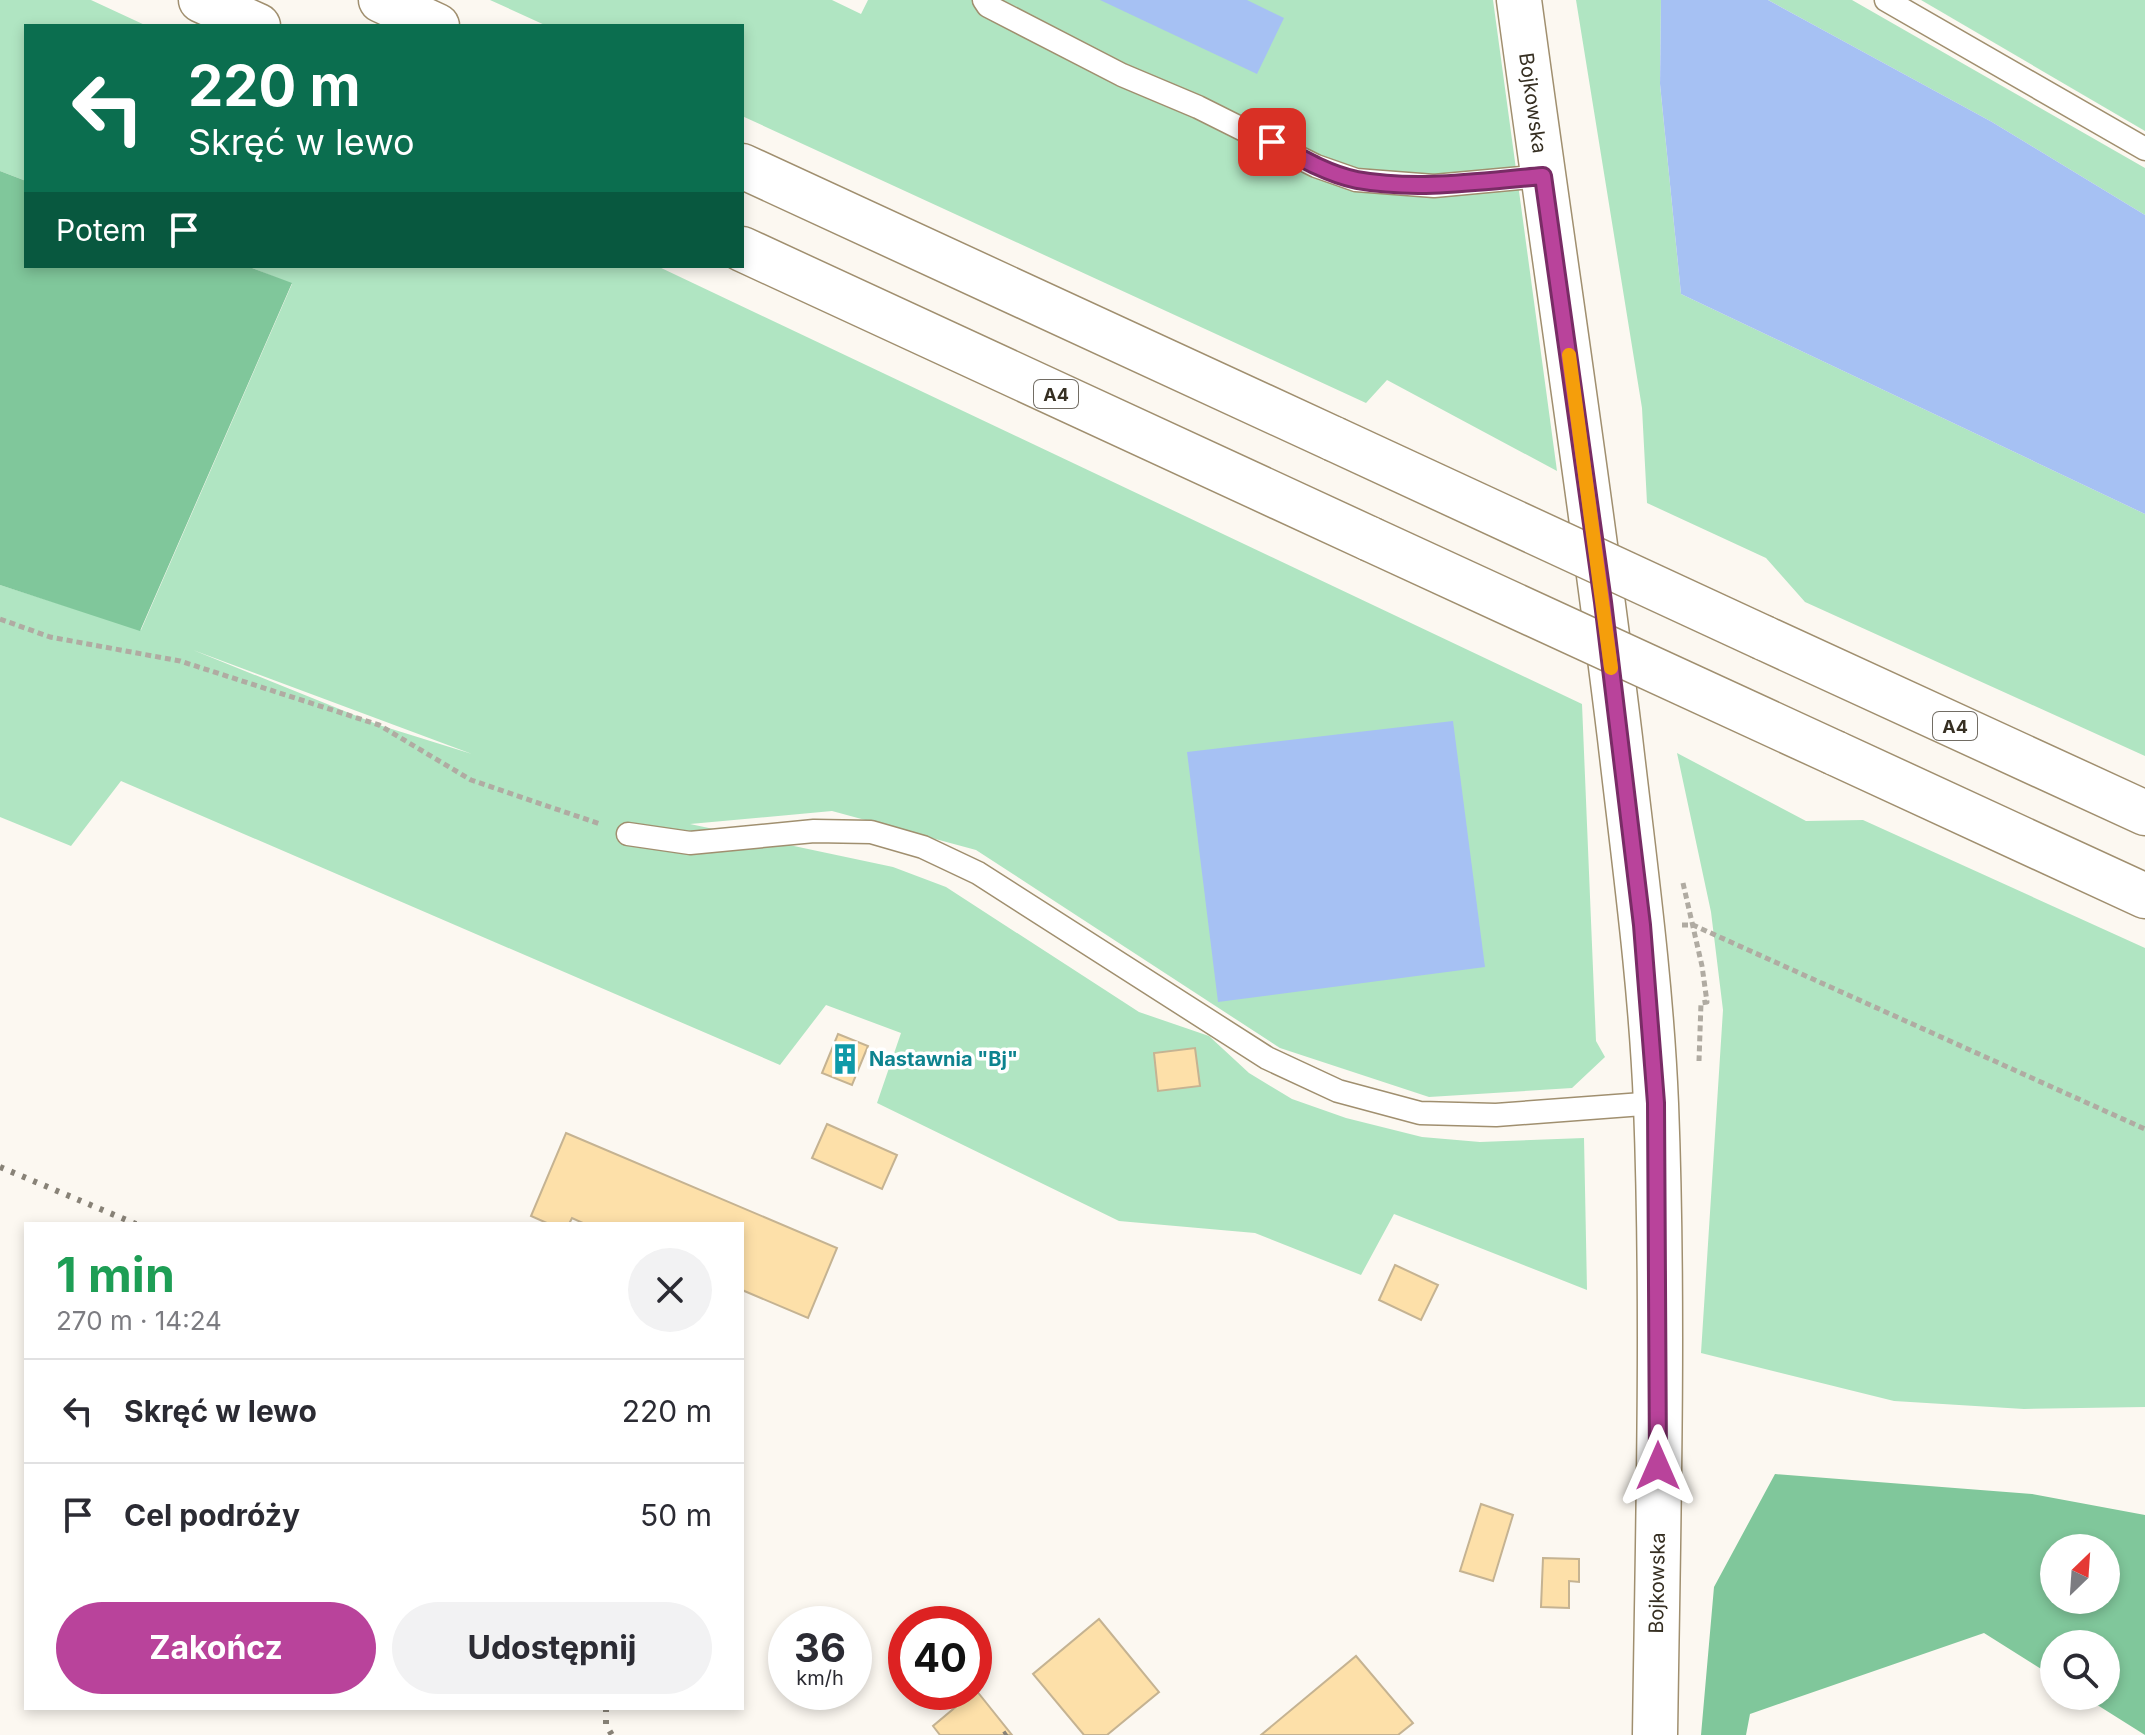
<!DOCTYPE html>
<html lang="pl">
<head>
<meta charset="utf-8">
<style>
  body { margin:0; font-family:Inter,sans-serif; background:#f2f2f3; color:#2b2b33; height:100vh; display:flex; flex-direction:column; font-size:30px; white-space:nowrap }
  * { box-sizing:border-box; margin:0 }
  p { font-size:26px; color:#7c7c81 }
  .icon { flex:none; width:44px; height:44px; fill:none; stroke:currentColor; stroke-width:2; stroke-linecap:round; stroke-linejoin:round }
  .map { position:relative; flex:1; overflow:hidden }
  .sheet { position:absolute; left:24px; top:1222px; width:720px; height:488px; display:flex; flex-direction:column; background:#fff; border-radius:0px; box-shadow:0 4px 12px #0003 }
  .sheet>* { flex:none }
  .banner { position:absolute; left:24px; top:24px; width:720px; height:244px; border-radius:0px; box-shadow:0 4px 12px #0003; background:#0b6e4f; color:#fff; overflow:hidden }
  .needle { width:52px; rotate:25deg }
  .buttons { position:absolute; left:2040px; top:1534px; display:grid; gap:16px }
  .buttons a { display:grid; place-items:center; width:80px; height:80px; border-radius:50%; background:#fff; box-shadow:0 4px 12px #0003; font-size:40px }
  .speed { position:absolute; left:768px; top:1606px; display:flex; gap:16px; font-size:40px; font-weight:700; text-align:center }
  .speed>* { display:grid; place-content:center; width:104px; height:104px; border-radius:50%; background:#fff; box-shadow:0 4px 12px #0003; line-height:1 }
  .speed small { font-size:20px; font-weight:400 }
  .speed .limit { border:12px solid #d22; background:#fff; color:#111 }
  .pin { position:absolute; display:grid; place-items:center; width:68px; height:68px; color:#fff; margin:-34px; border-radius:16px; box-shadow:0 4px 12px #0006 }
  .me { position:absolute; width:88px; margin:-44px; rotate:0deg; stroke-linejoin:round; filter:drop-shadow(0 0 6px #0008) }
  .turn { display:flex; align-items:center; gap:28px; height:168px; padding:0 32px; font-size:36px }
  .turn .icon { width:104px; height:104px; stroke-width:2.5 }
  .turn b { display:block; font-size:56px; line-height:68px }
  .then { display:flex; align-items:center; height:76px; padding:0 32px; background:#0003; gap:16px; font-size:30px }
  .round { display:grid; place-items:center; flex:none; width:84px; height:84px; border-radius:42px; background:#f2f2f3 }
  .headline { display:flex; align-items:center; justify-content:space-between; height:136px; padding:0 32px }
  h1 { font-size:48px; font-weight:700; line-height:60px; color:#1e9e55 }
  .action { display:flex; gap:16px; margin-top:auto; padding:16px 32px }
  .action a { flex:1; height:92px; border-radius:48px; background:#b9439b; color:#fff; font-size:32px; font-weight:700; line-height:92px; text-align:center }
  .action a+a { background:#f2f2f3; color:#2b2b33 }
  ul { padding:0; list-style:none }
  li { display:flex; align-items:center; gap:24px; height:104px; padding:0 32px; border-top:2px solid #e1e1e2 }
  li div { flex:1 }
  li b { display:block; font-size:30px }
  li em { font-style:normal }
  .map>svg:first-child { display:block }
  .green { fill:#b0e5c2; fill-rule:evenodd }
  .forest { fill:#80c79b; fill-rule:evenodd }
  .water { fill:#a6c1f3 }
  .building { fill:#fde0a9; stroke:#c5b392; stroke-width:2 }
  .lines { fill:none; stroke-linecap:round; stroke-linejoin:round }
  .lane-casing { stroke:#a08f6f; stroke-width:25 }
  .secondary-casing { stroke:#a08f6f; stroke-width:47 }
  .highway-casing { stroke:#a08f6f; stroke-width:47 }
  .path { stroke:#b0aba2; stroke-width:5; stroke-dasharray:6 4; stroke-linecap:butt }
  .lane { stroke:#fff; stroke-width:22 }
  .secondary { stroke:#fff; stroke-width:44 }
  .highway { stroke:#fff; stroke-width:44 }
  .rail { stroke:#888277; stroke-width:6; stroke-dasharray:4 8; stroke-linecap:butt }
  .highway-bridge-casing { stroke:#a08f6f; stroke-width:47; stroke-linecap:butt }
  .highway-bridge { stroke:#fff; stroke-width:44 }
  .route-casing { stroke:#782c65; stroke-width:20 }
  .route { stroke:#b9439b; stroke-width:14 }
  .slow { stroke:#f59e0b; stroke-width:14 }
  .labels { text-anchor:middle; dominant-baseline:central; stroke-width:7; stroke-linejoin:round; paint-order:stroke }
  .shield { fill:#fff; stroke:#726d64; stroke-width:2 }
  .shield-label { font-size:18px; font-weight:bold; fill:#362f22 }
  .street-label { font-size:20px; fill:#362f22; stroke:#fff }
  .culture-label { font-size:20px; font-weight:bold; fill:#0d838f; stroke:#fff; text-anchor:start }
</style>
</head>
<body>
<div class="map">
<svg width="2145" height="1735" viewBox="0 0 2145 1735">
  <rect width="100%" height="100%" fill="#fcf8f1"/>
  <g class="green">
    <polygon points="0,0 91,0 147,26 26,26 26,181 0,171"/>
    <polygon points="490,0 832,0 861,14 868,0 1493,0 1557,471 1387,380 1366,403 742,116 742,26 547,26"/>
    <polygon points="1576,0 1661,0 1660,84 1681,294 2145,514 2145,756 1805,602 1766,558 1647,503 1642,408"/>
    <polygon points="1768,0 1852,0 2145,168 2145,215 1992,122"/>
    <polygon points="1921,0 2145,0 2145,131"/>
    <path d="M247,266H657L1582,704L1596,1041L1605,1057L1572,1088L1429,1097L1280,1048L976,850L832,811L690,824L893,867L946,887L1139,1012L1209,1036L1249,1073L1292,1099L1346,1118L1422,1137L1480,1142L1584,1138L1587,1290L1394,1214L1361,1275L1255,1233L1119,1221L877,1103L901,1033L826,1005L780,1065L121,781L71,846L0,817V585L141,630L292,284ZM193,650L472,754L379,725Z"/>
    <polygon points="1677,753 1806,821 1863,820 2145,948 2145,1407 2024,1409 1894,1401 1701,1353 1723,1010 1711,912"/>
  </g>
  <g class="forest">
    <polygon points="0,171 26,181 26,266 247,266 292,283 140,631 0,585"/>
    <path d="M1775,1474L2032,1494L2145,1515V1735L2083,1696H2106V1644H2054V1677L1984,1633L1750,1714L1746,1735H1701L1714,1587ZM2054,1548H2106V1600H2054Z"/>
  </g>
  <g class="water">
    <polygon points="1100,0 1247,0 1284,18 1257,74"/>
    <polygon points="1661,0 1768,0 1992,122 2145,215 2145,514 1681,294 1660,84"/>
    <polygon points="1453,721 1485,967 1218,1002 1187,752"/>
  </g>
  <g class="building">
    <polygon points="838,1034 868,1046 852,1085 822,1073"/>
    <polygon points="1195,1048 1200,1086 1158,1091 1154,1053"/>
    <polygon points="827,1124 897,1155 882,1189 812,1158"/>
    <polygon points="566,1133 837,1248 808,1318 742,1290 742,1224 585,1224 572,1218 569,1224 549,1224 531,1216"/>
    <polygon points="1395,1265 1438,1285 1421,1320 1379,1300"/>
    <polygon points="1481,1504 1513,1515 1493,1581 1460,1571"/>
    <polygon points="1543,1558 1579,1559 1579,1582 1569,1581 1569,1608 1541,1607"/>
    <polygon points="1099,1619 1159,1692 1107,1735 1084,1735 1033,1674"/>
    <polygon points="1356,1656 1413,1723 1398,1735 1261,1735"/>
    <polygon points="976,1690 1012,1735 940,1735 933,1726"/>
  </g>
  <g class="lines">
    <defs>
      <g id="lane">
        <polyline points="984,0 988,6 1122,75 1198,107 1316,166 1356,180 1434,186 1543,176"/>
        <polyline points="1886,0 2145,149"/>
        <polyline points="628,834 690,843 814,831 871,832 923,847 978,873 1267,1058 1338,1091 1420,1113 1496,1115 1656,1103"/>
      </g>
      <path id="secondary" d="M1519,0C1552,246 1590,491 1620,738C1634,860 1651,982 1656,1104C1664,1314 1658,1525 1655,1735"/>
      <g id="highway">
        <polyline points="201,0 258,26"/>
        <polyline points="381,0 437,26"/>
        <polyline points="742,166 1334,439"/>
        <polyline points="742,249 1370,539"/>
        <polyline points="1764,638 2145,813"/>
        <polyline points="1835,753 2145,896"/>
      </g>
    </defs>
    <use href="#lane" class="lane-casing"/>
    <use href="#secondary" class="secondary-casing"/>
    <use href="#highway" class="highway-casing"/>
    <g class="path">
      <polyline points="0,619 50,637 180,661 379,725 471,780 600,824"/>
      <polyline points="1683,883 1702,966 1707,1002 1701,1003 1699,1061"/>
      <polyline points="1682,925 1693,925 2145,1129"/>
    </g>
    <use href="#lane" class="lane"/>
    <use href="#secondary" class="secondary"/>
    <use href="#highway" class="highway"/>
    <g class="rail">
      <polyline points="0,1167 136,1224"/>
      <polyline points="606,1708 606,1725 612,1735"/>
      <polyline points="1004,1735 1007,1733"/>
    </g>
    <defs>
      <g id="highway-bridge">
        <polyline points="1334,439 1764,638"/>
        <polyline points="1370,539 1835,753"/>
      </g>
    </defs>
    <use href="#highway-bridge" class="highway-bridge-casing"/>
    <use href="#highway-bridge" class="highway-bridge"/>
  </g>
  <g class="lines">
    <defs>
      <path id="route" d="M1272,142C1299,157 1327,174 1357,180C1418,191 1482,181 1543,176L1603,602L1642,925L1656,1103L1658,1466"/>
    </defs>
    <use href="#route" class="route-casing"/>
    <use href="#route" class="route"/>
    <polyline class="slow" points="1569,355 1611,668"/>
  </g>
  <defs>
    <symbol id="building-bare" viewBox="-9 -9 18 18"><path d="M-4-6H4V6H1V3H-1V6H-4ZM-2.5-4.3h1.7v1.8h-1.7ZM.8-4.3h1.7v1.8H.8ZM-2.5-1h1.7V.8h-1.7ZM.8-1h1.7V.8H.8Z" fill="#0f9aa8" stroke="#fff" stroke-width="2.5" paint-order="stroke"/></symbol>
  </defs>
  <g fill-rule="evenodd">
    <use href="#building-bare" x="823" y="1037" width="44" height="44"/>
  </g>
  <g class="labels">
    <g class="shield">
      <rect x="1034" y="380" width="44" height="28" rx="6"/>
      <rect x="1933" y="712" width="44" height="28" rx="6"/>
    </g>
    <g class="shield-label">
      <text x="1056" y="394">A4</text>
      <text x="1955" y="726">A4</text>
    </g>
    <g class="street-label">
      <text transform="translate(1533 103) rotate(82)">Bojkowska</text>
      <text transform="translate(1657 1583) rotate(-89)">Bojkowska</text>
    </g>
    <g class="culture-label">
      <text x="869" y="1059">Nastawnia "Bj"</text>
    </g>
  </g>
</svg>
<div class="buttons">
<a><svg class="needle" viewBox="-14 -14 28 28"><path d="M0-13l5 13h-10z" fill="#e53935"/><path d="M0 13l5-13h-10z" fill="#7c7c81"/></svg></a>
<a><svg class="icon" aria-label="search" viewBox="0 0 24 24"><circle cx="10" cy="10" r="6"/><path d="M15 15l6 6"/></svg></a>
</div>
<div class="speed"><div>36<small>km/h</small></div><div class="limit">40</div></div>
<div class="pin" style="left:1272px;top:142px;background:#d93025"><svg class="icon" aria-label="arrive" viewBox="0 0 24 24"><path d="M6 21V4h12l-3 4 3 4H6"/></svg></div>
<svg class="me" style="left:1658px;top:1466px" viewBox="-20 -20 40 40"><path d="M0-17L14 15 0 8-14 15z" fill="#b9439b" stroke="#fff" stroke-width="4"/></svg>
<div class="banner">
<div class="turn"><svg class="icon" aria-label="left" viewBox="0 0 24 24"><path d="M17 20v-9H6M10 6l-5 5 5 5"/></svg><div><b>220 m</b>Skręć w lewo</div></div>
<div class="then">Potem<svg class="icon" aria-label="arrive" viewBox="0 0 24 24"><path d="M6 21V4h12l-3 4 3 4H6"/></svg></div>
</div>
<section class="sheet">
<div class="headline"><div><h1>1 min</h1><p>270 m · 14:24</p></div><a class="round"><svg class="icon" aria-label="close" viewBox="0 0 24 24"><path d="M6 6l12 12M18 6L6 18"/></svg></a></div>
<ul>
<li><svg class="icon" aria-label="left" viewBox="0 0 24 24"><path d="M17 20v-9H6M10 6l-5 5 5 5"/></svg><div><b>Skręć w lewo</b></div><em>220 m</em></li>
<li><svg class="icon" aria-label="arrive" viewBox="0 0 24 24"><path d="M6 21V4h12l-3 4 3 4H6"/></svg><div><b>Cel podróży</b></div><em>50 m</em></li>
</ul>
<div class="action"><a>Zakończ</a><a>Udostępnij</a></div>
</section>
</div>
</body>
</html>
